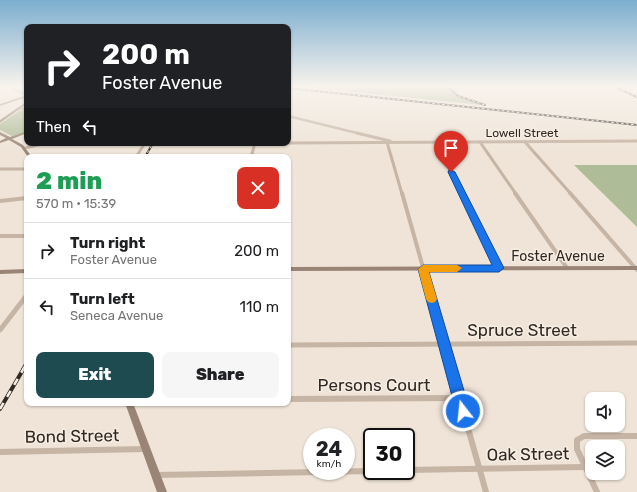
<!DOCTYPE html>
<html lang="en">
<head>
<meta charset="utf-8">
<style>
  body { margin:0; font-family:Rubik,sans-serif; background:#f6f6f6; color:#202124; height:100vh; display:flex; flex-direction:column; font-size:15px; white-space:nowrap }
  * { box-sizing:border-box; margin:0 }
  p { font-size:13px; color:#757577 }
  .icon { flex:none; width:22px; height:22px; fill:none; stroke:currentColor; stroke-width:2; stroke-linecap:round; stroke-linejoin:round }
  .map { position:relative; flex:1; overflow:hidden }
  .drawer { position:absolute; left:24px; top:154px; width:267px; height:252px; display:flex; flex-direction:column; background:#fff; border-radius:8px; box-shadow:0 1px 3px #0004 }
  .drawer>* { flex:none }
  .guide { position:absolute; left:24px; top:24px; width:267px; height:122px; border-radius:8px; box-shadow:0 1px 3px #0004; background:#202124; color:#fff; overflow:hidden }
  .fabs { position:absolute; left:585px; top:392px; display:grid; gap:8px }
  .fabs a { display:grid; place-items:center; width:40px; height:40px; border-radius:8px; background:#fff; box-shadow:0 1px 3px #0004; font-size:20px }
  .speed { position:absolute; left:303px; top:428px; display:flex; gap:8px; font-size:20px; font-weight:700; text-align:center }
  .speed>* { display:grid; place-content:center; width:52px; height:52px; border-radius:50%; background:#fff; box-shadow:0 1px 3px #0004; line-height:1 }
  .speed small { font-size:10px; font-weight:400 }
  .speed .limit { border:2px solid #111; border-radius:6px; background:#fff; color:#111 }
  .pin { position:absolute; display:grid; place-items:center; width:34px; height:34px; color:#fff; margin:-41px -17px; border-radius:50% 50% 50% 0; rotate:-45deg; box-shadow:0 0 4px #0007 }
  .pin .icon { rotate:45deg }
  .me { position:absolute; width:44px; margin:-22px; rotate:344deg; stroke-linejoin:round; filter:drop-shadow(0 0 3px #0008) }
  .turn { display:flex; align-items:center; gap:14px; height:84px; padding:0 12px; font-size:18px }
  .turn .icon { width:52px; height:52px; stroke-width:2.5 }
  .turn b { display:block; font-size:28px; line-height:34px }
  .then { display:flex; align-items:center; height:38px; padding:0 12px; background:#0003; gap:8px; font-size:15px }
  .round { display:grid; place-items:center; flex:none; width:42px; height:42px; border-radius:8px; background:#f6f6f6 }
  .head { display:flex; align-items:center; justify-content:space-between; height:68px; padding:0 12px }
  h1 { font-size:24px; font-weight:800; line-height:30px; color:#1e9e55 }
  .button { display:flex; gap:8px; margin-top:auto; padding:8px 12px }
  .button a { flex:1; height:46px; border-radius:8px; background:#1e4b50; color:#fff; font-size:16px; font-weight:800; line-height:46px; text-align:center }
  .button a+a { background:#f6f6f6; color:#202124 }
  ul { padding:0; list-style:none }
  li { display:flex; align-items:center; gap:12px; height:56px; padding:0 12px; border-top:1px solid #e0e0e0 }
  li div { flex:1 }
  li b { display:block; font-size:15px }
  li em { font-style:normal }
  .map>svg:first-child { display:block }
  .green { fill:#afbc98 }
  .lines { fill:none; stroke-linecap:round; stroke-linejoin:round }
  .street-far4 { stroke:#c6b4a4; stroke-width:2.5 }
  .street-far3 { stroke:#c6b4a4; stroke-width:3 }
  .street-far2 { stroke:#c6b4a4; stroke-width:4 }
  .street-far1 { stroke:#c6b4a4; stroke-width:5 }
  .street { stroke:#c6b4a4; stroke-width:6 }
  .secondary { fill:#998476; fill-rule:evenodd }
  .rail-far2-casing { stroke:#322925; stroke-width:2 }
  .rail-far1-casing { stroke:#322925; stroke-width:3.5 }
  .rail-casing { stroke:#322925; stroke-width:4 }
  .rail-far2 { stroke:#f7eee3; stroke-width:1; stroke-dasharray:2.5; stroke-linecap:butt }
  .rail-far1 { stroke:#f7eee3; stroke-width:2; stroke-dasharray:5.5; stroke-linecap:butt }
  .rail { stroke:#f7eee3; stroke-width:2.5; stroke-dasharray:7; stroke-linecap:butt }
  .route { fill:#1a73e8; stroke:#114b97 }
  .slow { fill:#f59e0b }
  .labels { text-anchor:middle; dominant-baseline:central; stroke-width:3; stroke-linejoin:round; paint-order:stroke }
  .far-street-label { font-size:12px; fill:#322925; stroke:#f7eee3 }
  .street-label { font-size:14px; fill:#322925; stroke:#f7eee3 }
  .near-street-label { font-size:17px; fill:#322925; stroke:#f7eee3 }
</style>
</head>
<body>
<div class="map">
<svg width="637" height="492" viewBox="0 0 637 492">
  <rect width="100%" height="100%" fill="#efe4d7"/>
  <g class="green">
    <polygon points="294,86 447,86 458,96 482,105"/>
    <polygon points="27,110 27,132 12,136 0,130 0,124 19,111"/>
    <polygon points="574,165 637,165 637,227"/>
  </g>
  <g class="lines">
    <g class="street-far4">
      <polyline points="12,89 27,94"/>
      <polyline points="19,109 27,109"/>
      <polyline points="288,116 361,134"/>
    </g>
    <g class="street-far3">
      <polyline points="357,133 390,141"/>
      <polyline points="387,142 402,194"/>
      <polyline points="436,142 462,194"/>
      <polyline points="480,142 516,194"/>
      <polyline points="525,142 571,194"/>
      <polyline points="288,143 637,141"/>
      <polyline points="25,148 42,144 229,143"/>
      <polyline points="136,157 145,143"/>
      <polyline points="251,157 255,143"/>
      <polyline points="0,169 27,169"/>
    </g>
    <g class="street-far2">
      <polyline points="402,193 424,271"/>
      <polyline points="462,193 499,268"/>
      <polyline points="515,193 567,268"/>
      <polyline points="570,193 637,270"/>
      <polyline points="0,201 27,198"/>
      <polyline points="0,236 27,236"/>
    </g>
    <g class="street-far1">
      <polyline points="423,270 451,369"/>
      <polyline points="0,330 27,295"/>
      <polyline points="288,345 637,343"/>
    </g>
    <g class="street">
      <polyline points="451,368 486,492"/>
      <polyline points="288,399 459,398"/>
      <polyline points="0,452 145,449"/>
      <polyline points="406,470 585,467"/>
      <polyline points="156,475 372,471"/>
      <polyline points="597,492 577,449 577,440 584,436 637,436"/>
    </g>
    <g class="secondary">
      <polygon points="27,95 27,97 0,106 0,104"/>
      <polygon points="26,102 27,102 27,104 0,123 0,120"/>
      <polygon points="27,131 27,133 12,139 23,145 32,157 28,157 21,147 9,140 0,143 0,141 6,138 0,135 0,132 10,137"/>
      <polygon points="637,266 637,270 288,271 288,267"/>
      <polygon points="27,269 27,273 0,274 0,270"/>
      <polygon points="125,403 133,403 167,492 157,492"/>
    </g>
    <defs>
      <g id="rail-far2">
        <polyline points="447,86 458,96 485,105"/>
        <polyline points="613,86 637,97"/>
        <polyline points="288,88 637,125"/>
        <polyline points="145,157 153,143"/>
      </g>
      <polyline id="rail-far1" points="23,369 27,362"/>
      <polyline id="rail" points="0,409 24,368"/>
    </defs>
    <use href="#rail-far2" class="rail-far2-casing"/>
    <use href="#rail-far1" class="rail-far1-casing"/>
    <use href="#rail" class="rail-casing"/>
    <use href="#rail-far2" class="rail-far2"/>
    <use href="#rail-far1" class="rail-far1"/>
    <use href="#rail" class="rail"/>
  </g>
  <linearGradient id="sky" x2="0" y2="1"><stop stop-color="#7baecf"/><stop offset="0.56" stop-color="#f8f3ed"/><stop offset="1" stop-color="#f8f3ed" stop-opacity="0"/></linearGradient>
  <rect width="637" height="154" fill="url(#sky)"/>
  <polygon class="route" points="449,170 451,170 455,172 504,268 499,272 429,272 470,411 468,416 463,418 458,416 456,411 418,269 423,265 492,265 448,172"/>
  <polygon class="slow" points="423,265 457,265 462,268 457,272 429,272 437,299 435,302 432,303 428,302 426,299 418,269"/>
  <g class="labels">
    <g class="far-street-label">
      <text x="522" y="133">Lowell Street</text>
    </g>
    <g class="street-label">
      <text x="558" y="256">Foster Avenue</text>
    </g>
    <g class="near-street-label">
      <text x="522" y="330">Spruce Street</text>
      <text x="374" y="385">Persons Court</text>
      <text transform="translate(72 436) rotate(-1)">Bond Street</text>
      <text transform="translate(528 454) rotate(-1)">Oak Street</text>
    </g>
  </g>
</svg>
<div class="fabs">
<a><svg class="icon" aria-label="sound" viewBox="0 0 24 24"><path d="M4 9h4l5-4v14l-5-4H4zM17 9q2 3 0 6"/></svg></a>
<a><svg class="icon" aria-label="layers" viewBox="0 0 24 24"><path d="M12 4l9 5-9 5-9-5zM3 14l9 5 9-5"/></svg></a>
</div>
<div class="speed"><div>24<small>km/h</small></div><div class="limit">30</div></div>
<div class="pin" style="left:451px;top:172px;background:#d93025"><svg class="icon" aria-label="arrive" viewBox="0 0 24 24"><path d="M6 21V4h12l-3 4 3 4H6"/></svg></div>
<svg class="me" style="left:463px;top:411px" viewBox="-20 -20 40 40"><circle r="17" fill="#1a73e8" stroke="#fff" stroke-width="3"/><path d="M0-11L8 9 0 5-8 9z" fill="#fff"/></svg>
<div class="guide">
<div class="turn"><svg class="icon" aria-label="right" viewBox="0 0 24 24"><path d="M7 20v-9h11M14 6l5 5-5 5"/></svg><div><b>200 m</b>Foster Avenue</div></div>
<div class="then">Then<svg class="icon" aria-label="left" viewBox="0 0 24 24"><path d="M17 20v-9H6M10 6l-5 5 5 5"/></svg></div>
</div>
<section class="drawer">
<div class="head"><div><h1>2 min</h1><p>570 m · 15:39</p></div><a class="round" style="background:#d93025;color:#fff"><svg class="icon" aria-label="close" viewBox="0 0 24 24"><path d="M6 6l12 12M18 6L6 18"/></svg></a></div>
<ul>
<li><svg class="icon" aria-label="right" viewBox="0 0 24 24"><path d="M7 20v-9h11M14 6l5 5-5 5"/></svg><div><b>Turn right</b><p>Foster Avenue</p></div><em>200 m</em></li>
<li><svg class="icon" aria-label="left" viewBox="0 0 24 24"><path d="M17 20v-9H6M10 6l-5 5 5 5"/></svg><div><b>Turn left</b><p>Seneca Avenue</p></div><em>110 m</em></li>
</ul>
<div class="button"><a>Exit</a><a>Share</a></div>
</section>
</div>
</body>
</html>
